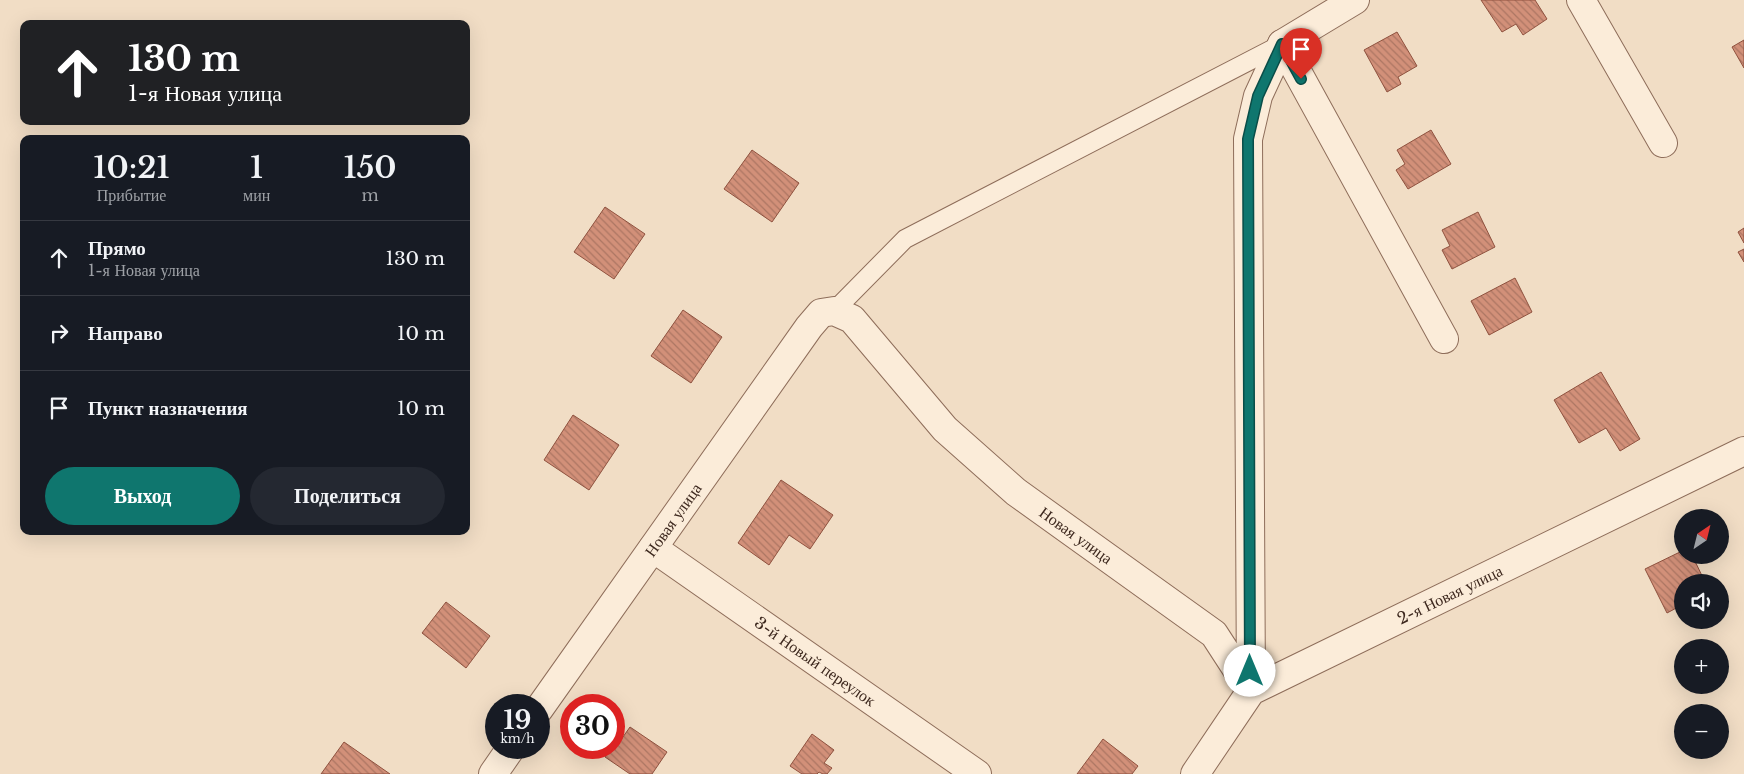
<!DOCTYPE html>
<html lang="ru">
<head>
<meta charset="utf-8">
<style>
  body { margin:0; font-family:"Libre Baskerville",serif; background:#242831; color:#f1f3f6; height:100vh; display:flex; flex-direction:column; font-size:19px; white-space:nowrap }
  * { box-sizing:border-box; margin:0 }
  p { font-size:16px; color:#9ea1a6 }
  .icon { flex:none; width:28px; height:28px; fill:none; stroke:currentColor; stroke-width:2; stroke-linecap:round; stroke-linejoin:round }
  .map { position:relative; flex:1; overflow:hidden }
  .details { position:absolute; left:20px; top:135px; width:450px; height:400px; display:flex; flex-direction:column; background:#171b24; border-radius:10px; box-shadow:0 5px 20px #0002 }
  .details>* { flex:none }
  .hud { position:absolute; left:20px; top:20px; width:450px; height:105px; border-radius:10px; box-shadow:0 5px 20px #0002; background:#202124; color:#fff; overflow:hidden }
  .needle { width:32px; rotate:35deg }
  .buttons { position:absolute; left:1674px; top:509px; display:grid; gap:10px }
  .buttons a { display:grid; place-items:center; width:55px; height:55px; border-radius:50%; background:#171b24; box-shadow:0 5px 20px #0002; font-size:25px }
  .speed { position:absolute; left:485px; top:694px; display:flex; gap:10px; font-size:25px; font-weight:700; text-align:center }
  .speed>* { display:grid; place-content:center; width:65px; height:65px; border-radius:50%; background:#171b24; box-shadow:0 5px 20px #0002; line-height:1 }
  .speed small { font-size:12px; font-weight:400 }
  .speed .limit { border:8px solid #d22; background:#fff; color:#111 }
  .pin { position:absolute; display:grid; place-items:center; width:42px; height:42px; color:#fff; margin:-51px -21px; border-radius:50% 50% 50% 0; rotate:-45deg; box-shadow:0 0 5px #0007 }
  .pin .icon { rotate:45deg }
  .me { position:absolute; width:55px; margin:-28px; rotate:0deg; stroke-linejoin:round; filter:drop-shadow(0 0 4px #0008) }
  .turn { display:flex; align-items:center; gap:18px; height:105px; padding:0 25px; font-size:22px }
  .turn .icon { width:65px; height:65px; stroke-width:2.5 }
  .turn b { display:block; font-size:35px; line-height:42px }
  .eta { display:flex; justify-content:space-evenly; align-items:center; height:85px; text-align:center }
  .eta b { font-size:30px; font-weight:600; line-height:35px }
  .button { display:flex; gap:10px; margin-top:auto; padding:10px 25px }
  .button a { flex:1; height:58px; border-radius:30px; background:#0f766e; color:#fff; font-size:20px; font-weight:600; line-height:58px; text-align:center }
  .button a+a { background:#242831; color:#f1f3f6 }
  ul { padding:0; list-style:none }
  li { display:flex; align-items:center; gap:15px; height:75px; padding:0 25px; border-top:1px solid #363941 }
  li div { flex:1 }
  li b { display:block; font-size:19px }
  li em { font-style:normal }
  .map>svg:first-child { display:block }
  .building { fill:url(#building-back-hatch); stroke:#8f513e }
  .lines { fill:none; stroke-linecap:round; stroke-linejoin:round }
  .lane-casing { stroke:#8e6d5a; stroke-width:20 }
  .street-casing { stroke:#8e6d5a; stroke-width:30 }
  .lane { stroke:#fbecd9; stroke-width:18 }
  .street { stroke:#fbecd9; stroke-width:28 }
  .route-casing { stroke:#0a4d48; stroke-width:12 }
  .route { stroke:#0f766e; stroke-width:9 }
  .labels { text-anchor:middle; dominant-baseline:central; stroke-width:4; stroke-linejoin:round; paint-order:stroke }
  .street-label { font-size:16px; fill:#3d281e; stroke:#f8e9d6 }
</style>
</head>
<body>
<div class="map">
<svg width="1744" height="774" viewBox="0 0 1744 774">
  <defs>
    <pattern id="building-back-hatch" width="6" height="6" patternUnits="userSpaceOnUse" patternTransform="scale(1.25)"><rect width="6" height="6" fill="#d29079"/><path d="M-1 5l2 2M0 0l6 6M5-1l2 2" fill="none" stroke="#ac7663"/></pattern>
  </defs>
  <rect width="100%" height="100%" fill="#f1ddc5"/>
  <g class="building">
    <polygon points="1481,0 1535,0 1547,19 1523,35 1516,24 1502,32"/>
    <polygon points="1397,32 1417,66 1398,77 1401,84 1387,92 1364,50"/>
    <polygon points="1744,40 1744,68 1732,47"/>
    <polygon points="1431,130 1451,164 1408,189 1396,170 1405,164 1397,150"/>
    <polygon points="752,150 799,183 772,222 724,189"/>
    <polygon points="605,207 645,234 614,279 574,252"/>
    <polygon points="1478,212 1495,247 1452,269 1442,250 1450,246 1442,230"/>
    <polygon points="1744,228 1744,243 1738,232"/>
    <polygon points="1744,249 1744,262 1738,252"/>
    <polygon points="1515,278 1532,312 1489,335 1471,301"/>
    <polygon points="683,310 722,337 691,383 651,356"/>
    <polygon points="1601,372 1640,439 1620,451 1606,428 1579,443 1554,400"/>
    <polygon points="573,415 619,445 589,490 544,460"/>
    <polygon points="781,480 833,515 810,549 789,535 769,565 738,543"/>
    <polygon points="1682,551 1682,555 1692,555 1705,582 1682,582 1682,605 1667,613 1645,569"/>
    <polygon points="446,602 490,636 466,668 422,633"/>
    <polygon points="630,727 667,752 652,774 630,774 605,757 611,748 614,748 615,742 618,744"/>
    <polygon points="812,734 834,750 824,763 832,768 827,774 823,774 819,772 817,774 802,774 790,766"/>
    <polygon points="1103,739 1138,766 1132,774 1077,774"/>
    <polygon points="344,742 390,774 321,774"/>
  </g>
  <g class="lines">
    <defs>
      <polyline id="lane" points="834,311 905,239 1282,44"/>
      <g id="street">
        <polyline points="1581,0 1663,143"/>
        <polyline points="1282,44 1444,339"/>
        <path id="s1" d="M653,548L977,774"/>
        <path id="s2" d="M539,709L809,327L821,313L834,311L852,319L945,429L1016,492L1214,634L1251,691L1248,139L1258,96L1282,44L1355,0"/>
        <polyline points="493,774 511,748"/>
        <path id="s3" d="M1195,774L1251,691L1744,451"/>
      </g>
    </defs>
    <use href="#lane" class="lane-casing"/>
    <use href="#street" class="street-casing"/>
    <use href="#lane" class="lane"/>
    <use href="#street" class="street"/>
  </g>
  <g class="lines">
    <defs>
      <polyline id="route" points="1250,671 1248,139 1258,96 1282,44 1301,79"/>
    </defs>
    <use href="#route" class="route-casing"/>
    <use href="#route" class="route"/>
  </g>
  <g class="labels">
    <g class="street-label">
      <text stroke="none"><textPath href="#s2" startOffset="232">Новая улица</textPath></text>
      <text stroke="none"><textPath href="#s2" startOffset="832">Новая улица</textPath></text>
      <text stroke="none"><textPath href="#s3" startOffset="321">2-я Новая улица</textPath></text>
      <text stroke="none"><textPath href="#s1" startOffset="198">3-й Новый переулок</textPath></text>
    </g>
  </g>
</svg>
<div class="buttons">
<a><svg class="needle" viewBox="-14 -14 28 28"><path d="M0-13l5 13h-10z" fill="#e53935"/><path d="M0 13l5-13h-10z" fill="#9ea1a6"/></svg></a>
<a><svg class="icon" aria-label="sound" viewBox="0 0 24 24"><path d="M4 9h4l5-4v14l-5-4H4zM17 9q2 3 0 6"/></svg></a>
<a>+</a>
<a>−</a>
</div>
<div class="speed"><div>19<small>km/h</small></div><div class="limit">30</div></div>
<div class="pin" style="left:1301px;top:79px;background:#d93025"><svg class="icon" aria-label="arrive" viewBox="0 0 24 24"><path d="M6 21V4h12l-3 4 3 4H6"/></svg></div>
<svg class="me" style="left:1250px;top:671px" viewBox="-20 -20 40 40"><circle r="19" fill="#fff"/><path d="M0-13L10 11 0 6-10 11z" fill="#0f766e"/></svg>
<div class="hud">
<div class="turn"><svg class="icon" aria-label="ahead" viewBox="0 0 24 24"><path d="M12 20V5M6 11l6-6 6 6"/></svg><div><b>130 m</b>1-я Новая улица</div></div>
</div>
<section class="details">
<div class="eta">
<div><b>10:21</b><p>Прибытие</p></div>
<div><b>1</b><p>мин</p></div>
<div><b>150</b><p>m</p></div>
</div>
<ul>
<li><svg class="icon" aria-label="ahead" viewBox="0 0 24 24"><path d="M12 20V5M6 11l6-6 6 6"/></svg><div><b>Прямо</b><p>1-я Новая улица</p></div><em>130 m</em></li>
<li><svg class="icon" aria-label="right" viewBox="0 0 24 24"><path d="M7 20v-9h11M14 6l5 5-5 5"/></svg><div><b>Направо</b></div><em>10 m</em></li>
<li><svg class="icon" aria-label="arrive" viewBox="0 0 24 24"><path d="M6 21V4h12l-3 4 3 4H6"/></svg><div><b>Пункт назначения</b></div><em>10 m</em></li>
</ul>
<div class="button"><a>Выход</a><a>Поделиться</a></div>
</section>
</div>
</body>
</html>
